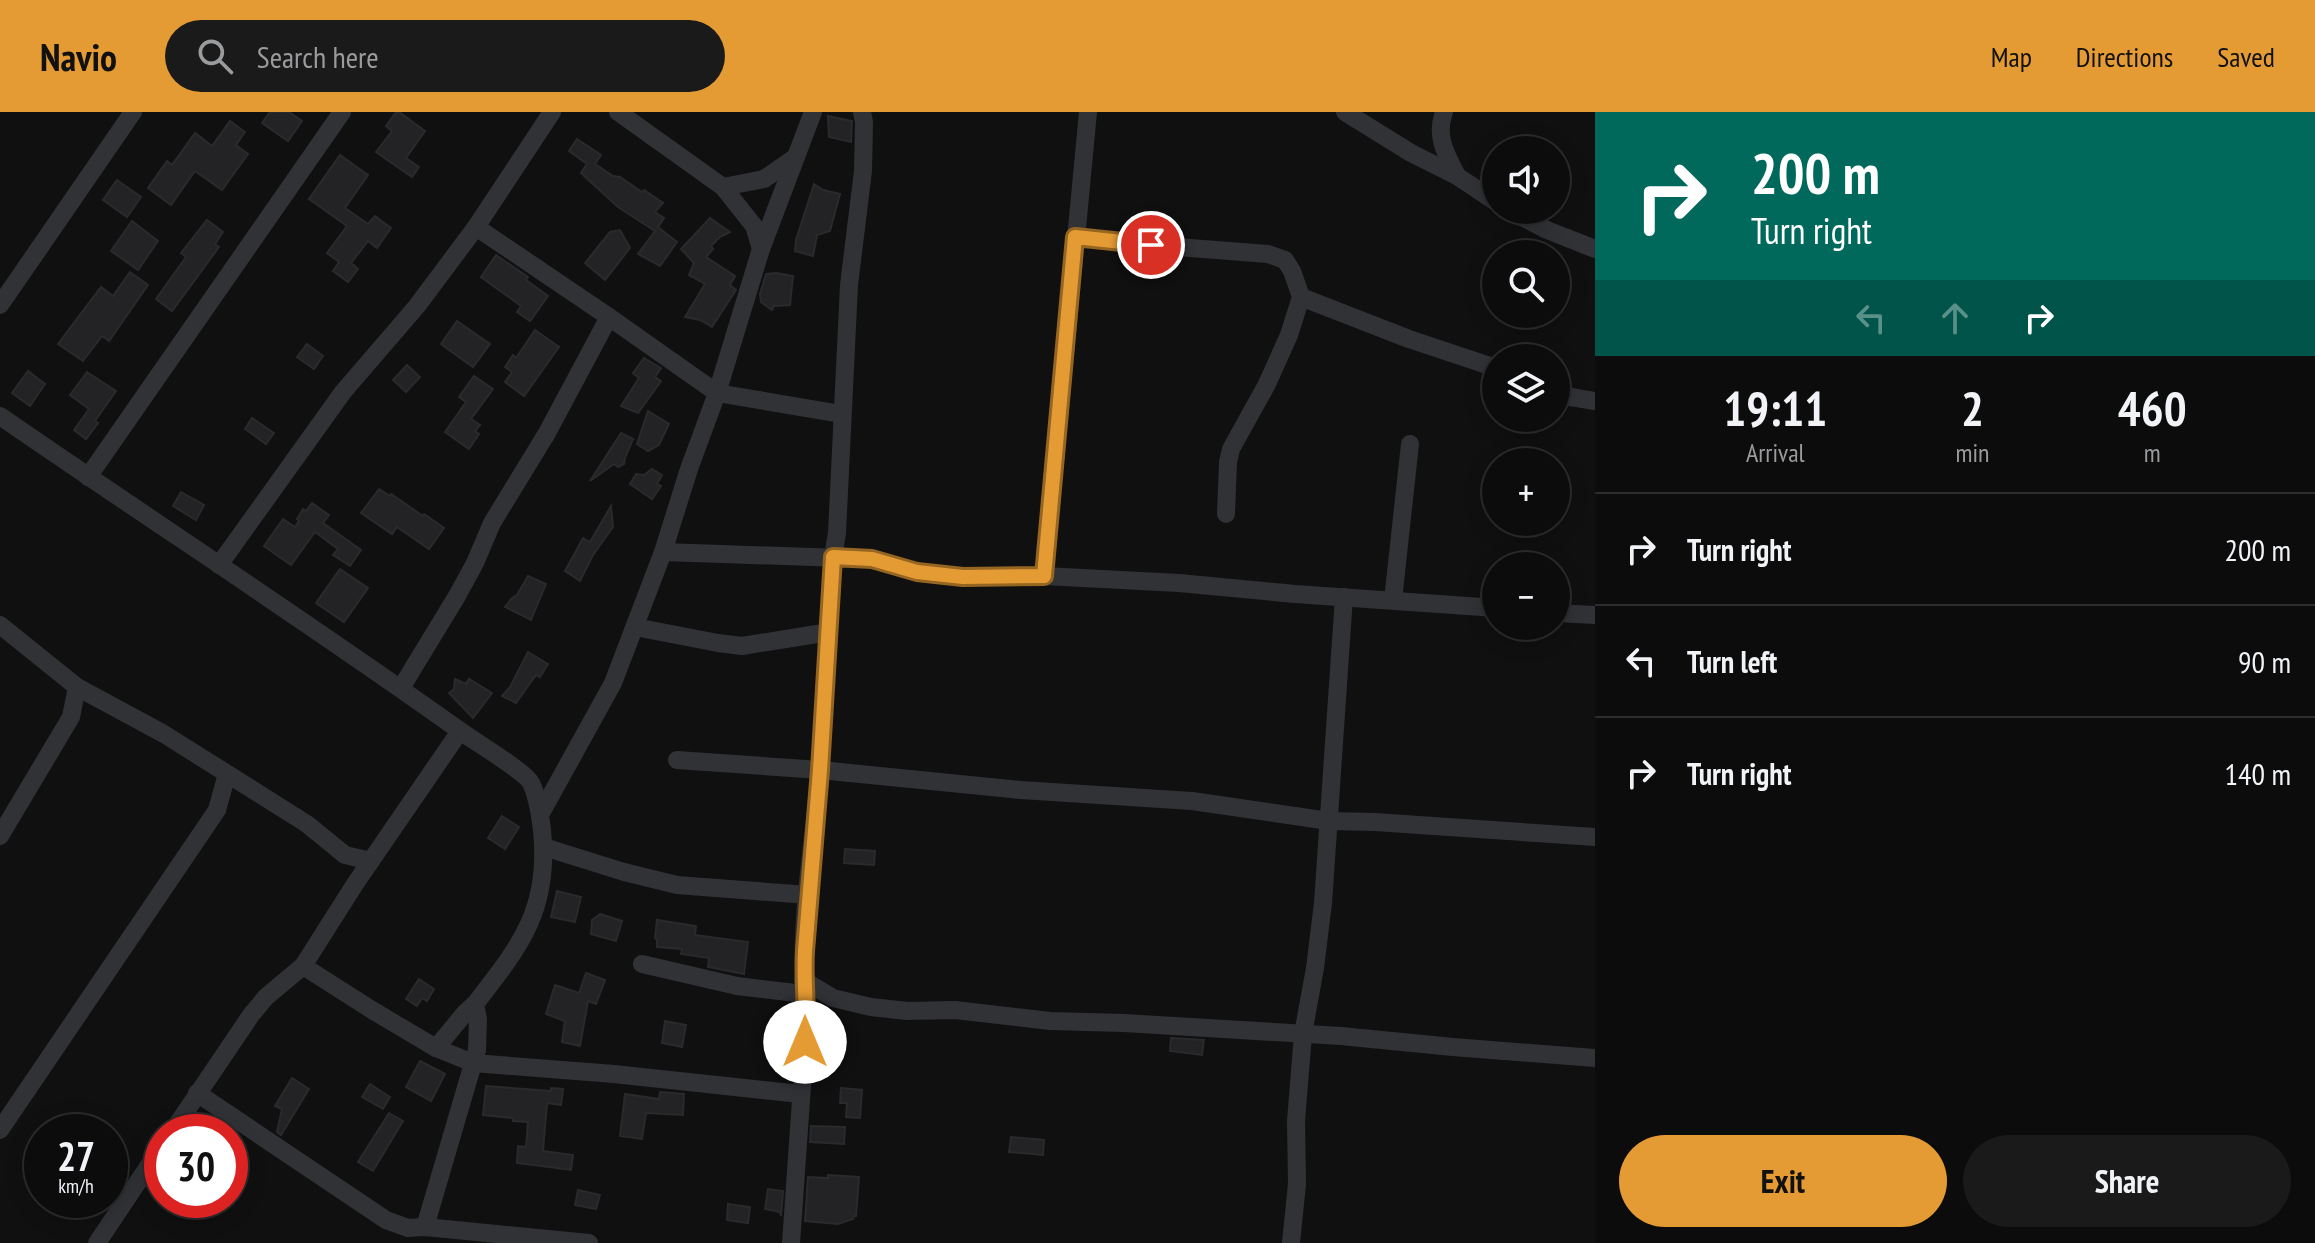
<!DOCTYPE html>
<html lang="en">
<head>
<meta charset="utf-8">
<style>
  body { margin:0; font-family:"PT Sans Narrow",sans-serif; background:#1a1a1b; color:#f1f3f6; height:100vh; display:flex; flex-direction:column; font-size:30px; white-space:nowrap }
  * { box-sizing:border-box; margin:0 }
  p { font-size:26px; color:#9a9b9d }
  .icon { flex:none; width:44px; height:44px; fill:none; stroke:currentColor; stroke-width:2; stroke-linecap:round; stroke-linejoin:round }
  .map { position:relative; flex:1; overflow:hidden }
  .side { display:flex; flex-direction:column; background:#0c0c0d; width:720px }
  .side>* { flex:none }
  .hud { background:#00695c; color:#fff; overflow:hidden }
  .tools { position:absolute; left:1482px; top:24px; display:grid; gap:16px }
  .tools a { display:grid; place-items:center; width:88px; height:88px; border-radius:50%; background:#0c0c0d; box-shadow:0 4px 20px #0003,0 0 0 2px #2c2c2e; font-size:40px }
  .speed { position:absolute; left:24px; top:1002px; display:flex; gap:16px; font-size:40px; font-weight:700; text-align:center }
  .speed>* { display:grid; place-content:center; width:104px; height:104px; border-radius:50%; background:#0c0c0d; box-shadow:0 4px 20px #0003,0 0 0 2px #2c2c2e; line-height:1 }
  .speed small { font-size:20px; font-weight:400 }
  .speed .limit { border:12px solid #d22; background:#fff; color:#111 }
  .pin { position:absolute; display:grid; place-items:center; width:68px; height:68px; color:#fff; margin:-34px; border:4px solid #fff; border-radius:50%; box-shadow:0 2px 8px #0007 }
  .me { position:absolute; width:88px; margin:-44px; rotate:0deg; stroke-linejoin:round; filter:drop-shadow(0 0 6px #0008) }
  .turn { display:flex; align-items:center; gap:28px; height:168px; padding:0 24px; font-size:36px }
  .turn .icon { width:104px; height:104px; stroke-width:2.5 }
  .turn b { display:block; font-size:56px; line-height:68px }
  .lanes { display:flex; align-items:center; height:76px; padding:0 24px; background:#0003; justify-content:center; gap:40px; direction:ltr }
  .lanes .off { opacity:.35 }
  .eta { display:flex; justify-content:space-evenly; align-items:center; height:136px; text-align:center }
  .eta b { font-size:48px; font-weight:800; line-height:56px }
  .cta { display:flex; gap:16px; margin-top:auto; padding:16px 24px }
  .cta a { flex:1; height:92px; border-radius:48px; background:#e59b34; color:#111; font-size:32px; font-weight:800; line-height:92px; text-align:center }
  .cta a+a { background:#1a1a1b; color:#f1f3f6 }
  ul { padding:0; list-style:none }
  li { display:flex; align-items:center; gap:24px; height:112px; padding:0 24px; border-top:2px solid #2c2c2e }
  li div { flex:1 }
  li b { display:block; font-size:30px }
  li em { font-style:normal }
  header { display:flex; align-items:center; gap:48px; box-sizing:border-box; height:112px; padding:0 40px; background:#e59b34; color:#111 }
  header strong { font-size:38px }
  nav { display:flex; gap:44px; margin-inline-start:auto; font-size:28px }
  .search { width:560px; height:72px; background:#1a1a1b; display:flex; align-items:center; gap:20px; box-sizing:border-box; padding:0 28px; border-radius:44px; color:#9a9b9d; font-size:30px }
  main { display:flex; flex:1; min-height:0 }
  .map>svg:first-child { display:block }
  .building { fill:#232325; stroke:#2a2a2d; stroke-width:2 }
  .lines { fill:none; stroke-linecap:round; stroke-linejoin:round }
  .street { stroke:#313236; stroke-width:18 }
  .route-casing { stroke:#956522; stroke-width:20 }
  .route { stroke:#e59b34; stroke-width:14 }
</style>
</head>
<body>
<header>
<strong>Navio</strong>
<div class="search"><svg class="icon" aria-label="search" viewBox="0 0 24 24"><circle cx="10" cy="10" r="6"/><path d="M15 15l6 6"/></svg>Search here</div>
<nav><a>Map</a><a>Directions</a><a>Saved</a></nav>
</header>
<main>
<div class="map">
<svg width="1595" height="1131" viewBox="0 0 1595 1131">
  <rect width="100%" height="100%" fill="#101011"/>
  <g class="building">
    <polygon points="270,0 289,0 302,9 288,29 262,11"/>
    <polygon points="396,0 399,0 425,19 406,46 419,55 412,65 376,40 392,19 386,14"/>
    <polygon points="828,4 852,9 851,30 829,25"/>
    <polygon points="230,9 245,20 236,33 248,42 222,78 195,59 171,93 148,76 167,49 172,53 195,21 212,34"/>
    <polygon points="577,27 601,43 595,52 613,64 620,65 642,80 644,78 663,91 655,100 664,106 658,115 677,130 660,154 638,142 655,119 618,95 581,61 587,52 569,39"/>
    <polygon points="340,43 368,63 345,96 368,112 375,104 391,116 377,136 368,129 351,151 358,157 348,170 333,159 339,150 327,141 347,114 309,87"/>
    <polygon points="117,68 141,85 127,105 103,88"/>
    <polygon points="814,72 823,78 840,82 830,119 817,123 813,144 795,139 796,128"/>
    <polygon points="710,106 730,120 720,125 711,134 713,137 706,145 735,164 730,173 736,178 712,215 700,208 685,205 705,172 689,163 694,151 681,137"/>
    <polygon points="207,108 223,120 215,132 219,135 172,199 156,187 186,145 181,141"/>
    <polygon points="132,109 158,129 138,158 111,139"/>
    <polygon points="620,118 630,136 605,168 585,151 610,120"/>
    <polygon points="496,143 528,165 526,168 548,184 530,209 517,200 521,194 481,165"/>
    <polygon points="130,160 148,173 109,229 102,224 83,249 58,232 101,175 113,184"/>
    <polygon points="776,161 793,164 790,193 774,194 772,198 761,190 760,182 766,162"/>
    <polygon points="457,209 490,232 473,255 441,232"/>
    <polygon points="535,218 559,235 524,284 505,270 512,260 505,255 513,243 516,246"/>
    <polygon points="307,232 323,244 314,257 297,245"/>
    <polygon points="644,246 661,256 655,265 661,269 638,301 621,294 639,266 633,261"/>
    <polygon points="407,253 420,265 406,280 393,268"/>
    <polygon points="28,259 45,272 30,294 12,281"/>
    <polygon points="87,260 116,279 95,309 98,311 86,327 74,318 89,297 70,283"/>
    <polygon points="474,264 493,277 471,307 480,313 475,319 479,322 469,337 445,320 466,290 459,285"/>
    <polygon points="648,299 669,312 659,333 648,339 637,332"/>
    <polygon points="252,306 274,321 266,332 245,317"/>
    <polygon points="621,321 633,327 625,346 624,352 618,355 614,352 590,369"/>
    <polygon points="652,357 662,363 657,372 661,374 652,387 630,372 636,362 644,363"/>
    <polygon points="379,377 390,384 391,382 423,404 424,402 444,416 429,437 397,415 392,422 361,401"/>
    <polygon points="181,380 204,393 196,408 173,394"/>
    <polygon points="312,391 329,403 323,411 361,438 350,454 333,443 338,437 315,420 291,453 264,434 283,407 295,415 299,409 297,407 303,397 306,399"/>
    <polygon points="611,394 613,415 593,443 580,469 565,459 583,426 590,430"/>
    <polygon points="340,457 368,476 344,510 316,491"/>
    <polygon points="528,464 546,472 531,508 505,495 512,486 517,483"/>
    <polygon points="528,540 548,552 540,565 536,563 516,591 502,584 510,575"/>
    <polygon points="455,567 466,572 469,567 492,581 473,606 449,581 454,577"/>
    <polygon points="502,704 519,715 505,737 488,726"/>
    <polygon points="845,737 875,739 874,753 844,751"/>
    <polygon points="557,779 581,785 575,810 551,805"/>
    <polygon points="600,802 622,809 616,829 591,822 592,808"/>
    <polygon points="657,808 696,814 695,823 748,830 744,862 708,855 709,846 681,842 682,837 657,835 657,828 655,826"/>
    <polygon points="586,861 605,868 596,892 588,889 580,934 562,930 565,909 546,902 555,873 579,881"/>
    <polygon points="419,867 434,877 427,889 422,886 417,894 406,887"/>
    <polygon points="665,909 686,913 682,935 662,931"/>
    <polygon points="1171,926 1204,928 1202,943 1170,939"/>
    <polygon points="420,949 445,962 431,989 406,975"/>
    <polygon points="292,966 309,977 281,1023 277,1020 282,997 275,994"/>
    <polygon points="370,972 390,985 383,997 362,985"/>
    <polygon points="486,974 551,979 551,976 563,977 561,993 547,991 543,1039 573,1043 571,1058 517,1051 518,1034 526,1035 528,1010 513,1009 513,1006 483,1003"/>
    <polygon points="841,976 862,978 860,1006 846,1005 847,991 840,991"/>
    <polygon points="660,980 684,982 683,1003 646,1001 642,1027 620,1024 625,982 659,987"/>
    <polygon points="389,1001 403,1009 373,1059 358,1050"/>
    <polygon points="811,1014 845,1015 844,1032 810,1030"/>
    <polygon points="1011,1025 1044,1028 1043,1043 1009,1040"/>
    <polygon points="828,1063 859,1065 856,1104 854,1104 853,1107 838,1112 805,1109 808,1065 828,1066"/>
    <polygon points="768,1077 783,1079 781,1104 780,1100 765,1097"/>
    <polygon points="578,1078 600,1083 596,1097 575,1093"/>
    <polygon points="728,1092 750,1095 748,1111 727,1108"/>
  </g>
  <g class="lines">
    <g class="street">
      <polyline points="618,0 723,75 754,114 761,137"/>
      <polyline points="1345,0 1411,41 1457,64 1496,90"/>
      <path d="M1444,0C1435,25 1446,42 1457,64"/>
      <polyline points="723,75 764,67 796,45"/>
      <polyline points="1508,98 1547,118 1595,137"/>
      <polyline points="476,115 609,205 717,281 841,302"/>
      <polyline points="1075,125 1151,133 1268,142 1285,148 1292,159 1301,185 1289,223 1267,272 1231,337 1228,350 1226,402"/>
      <polyline points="1301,185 1409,227 1496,256"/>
      <polyline points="0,193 133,0"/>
      <polyline points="1556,278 1571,285 1595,289"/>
      <path d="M0,304C152,409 308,510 459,618C472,628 526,660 531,671C538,685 540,703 542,718C550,797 521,833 475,892L478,907L477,938L425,1115"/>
      <polyline points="88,365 342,0"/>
      <polyline points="663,440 872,447 917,460 963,465 1044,464 1179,471 1295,482 1496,496"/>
      <polyline points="219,453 343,280 417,194 476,115 552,0"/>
      <polyline points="1044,464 1088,0"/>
      <polyline points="1393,488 1410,332"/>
      <polyline points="1556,501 1595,503"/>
      <polyline points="0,513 77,575 164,622 307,712 345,743 371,749"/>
      <polyline points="635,515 718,531 742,534 829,520"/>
      <polyline points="401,576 457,484 475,451 492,411 547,321 609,205"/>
      <polyline points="677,648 820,658 1021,678 1192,689 1329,709 1375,710 1595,725"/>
      <polyline points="540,703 613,571 663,440 689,357 717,281 761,137 813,0"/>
      <polyline points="0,724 71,605 77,575"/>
      <polyline points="544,735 624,760 677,773 808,783"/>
      <polyline points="642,852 737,874 804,882"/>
      <polyline points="303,854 372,898 436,936 473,951 614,962 800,982"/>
      <polyline points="803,868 833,886 871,895 907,899 955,898 1050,909 1124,911 1341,924 1453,935 1595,946"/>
      <polyline points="436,936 465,901 475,892"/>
      <polyline points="197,981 386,1108 408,1116 425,1115 589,1131"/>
      <polyline points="0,1018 217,698 227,662"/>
      <polyline points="172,1020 251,903 266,885 303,854 355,772 460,619"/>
      <polyline points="97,1131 162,1034"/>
      <path d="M791,1131L807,903C797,831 811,751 818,678C825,600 828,523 833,445L837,421L849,173L863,59L864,10L862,0"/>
      <polyline points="1291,1131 1297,1072 1296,1009 1303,922 1315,856 1323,791 1344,485"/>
    </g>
  </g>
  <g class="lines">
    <defs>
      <path id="route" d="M805,930C808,899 803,870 805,839L820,658L833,445L872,447L917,460L963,465L1044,464L1075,125L1151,133"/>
    </defs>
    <use href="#route" class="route-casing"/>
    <use href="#route" class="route"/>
  </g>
</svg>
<div class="tools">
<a><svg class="icon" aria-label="sound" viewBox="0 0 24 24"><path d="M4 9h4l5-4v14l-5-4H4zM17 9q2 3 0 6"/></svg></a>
<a><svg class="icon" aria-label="search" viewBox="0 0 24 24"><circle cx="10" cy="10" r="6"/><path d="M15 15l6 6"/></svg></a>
<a><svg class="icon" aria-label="layers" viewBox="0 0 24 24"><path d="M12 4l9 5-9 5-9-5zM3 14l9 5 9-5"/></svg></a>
<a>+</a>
<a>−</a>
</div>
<div class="speed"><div>27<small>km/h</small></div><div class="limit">30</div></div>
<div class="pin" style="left:1151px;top:133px;background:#d93025"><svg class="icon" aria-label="arrive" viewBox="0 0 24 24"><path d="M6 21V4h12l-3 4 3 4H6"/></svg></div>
<svg class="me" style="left:805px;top:930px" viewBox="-20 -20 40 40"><circle r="19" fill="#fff"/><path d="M0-13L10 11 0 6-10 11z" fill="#e59b34"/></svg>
</div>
<section class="side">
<div class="hud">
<div class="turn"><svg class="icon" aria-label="right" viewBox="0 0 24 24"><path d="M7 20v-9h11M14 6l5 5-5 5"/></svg><div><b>200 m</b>Turn right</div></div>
<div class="lanes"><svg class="icon off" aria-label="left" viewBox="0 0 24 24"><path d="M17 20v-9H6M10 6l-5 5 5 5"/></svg><svg class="icon off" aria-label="ahead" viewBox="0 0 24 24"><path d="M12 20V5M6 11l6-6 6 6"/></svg><svg class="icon" aria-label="right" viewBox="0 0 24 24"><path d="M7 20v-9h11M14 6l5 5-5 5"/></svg></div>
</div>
<div class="eta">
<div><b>19:11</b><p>Arrival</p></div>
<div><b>2</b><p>min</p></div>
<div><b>460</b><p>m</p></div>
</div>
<ul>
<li><svg class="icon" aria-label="right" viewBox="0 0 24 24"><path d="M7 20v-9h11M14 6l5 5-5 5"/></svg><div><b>Turn right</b></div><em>200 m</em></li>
<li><svg class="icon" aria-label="left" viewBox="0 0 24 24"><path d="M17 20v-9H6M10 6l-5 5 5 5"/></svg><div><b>Turn left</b></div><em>90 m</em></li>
<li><svg class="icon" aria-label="right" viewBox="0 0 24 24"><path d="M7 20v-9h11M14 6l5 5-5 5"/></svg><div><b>Turn right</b></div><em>140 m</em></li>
</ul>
<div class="cta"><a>Exit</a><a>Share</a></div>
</section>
</main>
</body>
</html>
